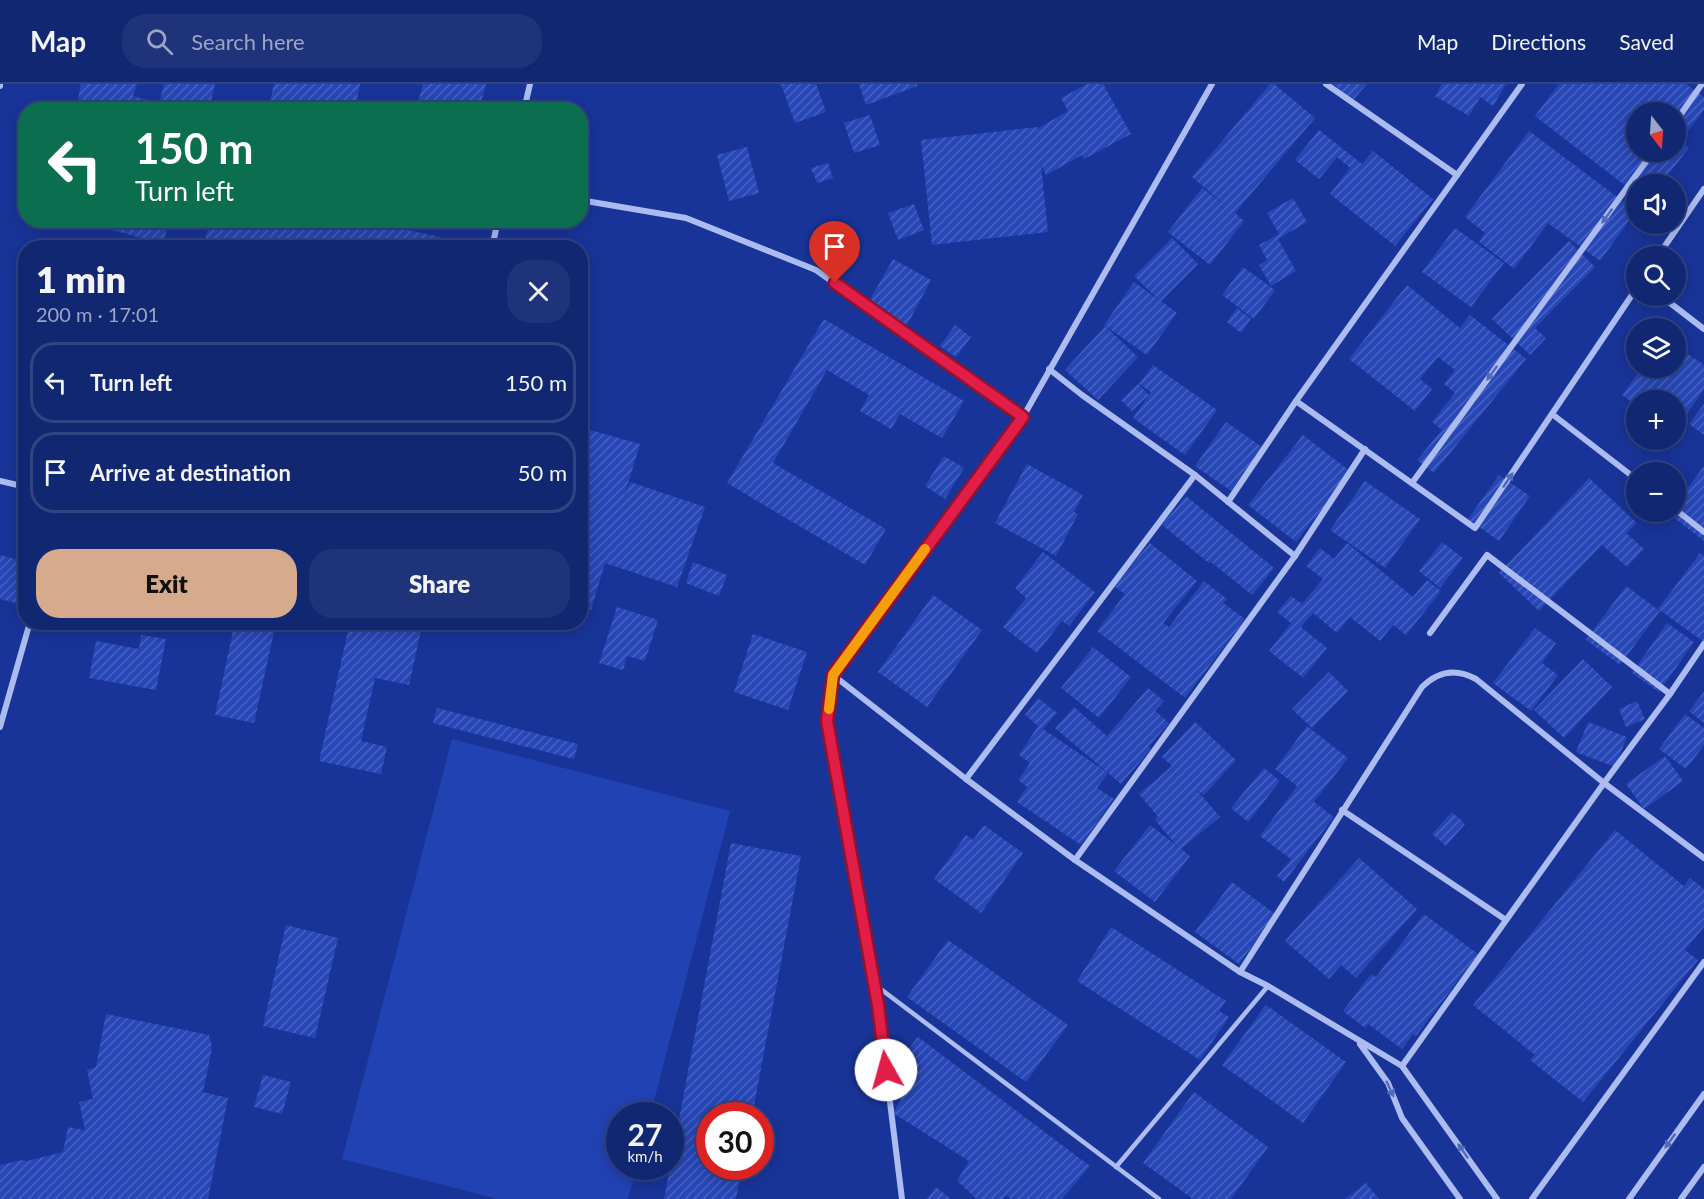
<!DOCTYPE html>
<html lang="en">
<head>
<meta charset="utf-8">
<style>
  body { margin:0; font-family:Lato,sans-serif; background:#1f337a; color:#f1f3f6; height:100vh; display:flex; flex-direction:column; font-size:22px; white-space:nowrap }
  * { box-sizing:border-box; margin:0 }
  p { font-size:20px; color:#9ca5c4 }
  .icon { flex:none; width:33px; height:33px; fill:none; stroke:currentColor; stroke-width:2; stroke-linecap:round; stroke-linejoin:round }
  .map { position:relative; flex:1; overflow:hidden }
  .panel { position:absolute; left:18px; top:156px; width:570px; height:390px; display:flex; flex-direction:column; background:#122772; border-radius:24px; box-shadow:0 3px 15px #0003,0 0 0 2px #314484 }
  .panel>* { flex:none }
  .banner { position:absolute; left:18px; top:18px; width:570px; height:126px; border-radius:24px; box-shadow:0 3px 15px #0003,0 0 0 2px #314484; background:#0b6e4f; color:#fff; overflow:hidden }
  .needle { width:39px; rotate:163deg }
  .fabs { position:absolute; left:1626px; top:18px; display:grid; gap:12px }
  .fabs a { display:grid; place-items:center; width:60px; height:60px; border-radius:50%; background:#122772; box-shadow:0 3px 15px #0003,0 0 0 2px #314484; font-size:30px }
  .speed { position:absolute; left:606px; top:1018px; display:flex; gap:12px; font-size:30px; font-weight:700; text-align:center }
  .speed>* { display:grid; place-content:center; width:78px; height:78px; border-radius:50%; background:#122772; box-shadow:0 3px 15px #0003,0 0 0 2px #314484; line-height:1 }
  .speed small { font-size:15px; font-weight:400 }
  .speed .limit { border:9px solid #d22; background:#fff; color:#111 }
  .pin { position:absolute; display:grid; place-items:center; width:51px; height:51px; color:#fff; margin:-62px -26px; border-radius:50% 50% 50% 0; rotate:-45deg; box-shadow:0 0 6px #0007 }
  .pin .icon { rotate:45deg }
  .me { position:absolute; width:66px; margin:-33px; rotate:353deg; stroke-linejoin:round; filter:drop-shadow(0 0 4px #0008) }
  .turn { display:flex; align-items:center; gap:21px; height:126px; padding:0 18px; font-size:27px }
  .turn .icon { width:78px; height:78px; stroke-width:2.5 }
  .turn b { display:block; font-size:42px; line-height:51px }
  .round { display:grid; place-items:center; flex:none; width:63px; height:63px; border-radius:24px; background:#1f337a }
  .head { display:flex; align-items:center; justify-content:space-between; height:102px; padding:0 18px }
  h1 { font-size:36px; font-weight:800; line-height:45px }
  .button { display:flex; gap:12px; margin-top:auto; padding:12px 18px }
  .button a { flex:1; height:69px; border-radius:24px; background:#d6ab8b; color:#111; font-size:24px; font-weight:800; line-height:69px; text-align:center }
  .button a+a { background:#1f337a; color:#f1f3f6 }
  ul { padding:0; list-style:none }
  li { display:flex; align-items:center; gap:18px; height:81px; margin:0 12px 9px; padding:0 6px; border:3px solid #314484; border-radius:24px }
  li div { flex:1 }
  li b { display:block; font-size:22px }
  li em { font-style:normal }
  header { display:flex; align-items:center; gap:36px; box-sizing:border-box; height:84px; padding:0 30px; background:#122772; border-bottom:2px solid #314484 }
  header strong { font-size:28px }
  nav { display:flex; gap:33px; margin-inline-start:auto; font-size:21px }
  .search { width:420px; height:54px; background:#1f337a; display:flex; align-items:center; gap:15px; box-sizing:border-box; padding:0 21px; border-radius:24px; color:#9ca5c4; font-size:22px }
  .map>svg:first-child { display:block }
  .garden { fill:#2142b2 }
  .building { fill:url(#building-hatch); fill-rule:evenodd }
  .lines { fill:none; stroke-linecap:round; stroke-linejoin:round }
  .service { stroke:#acbcf1; stroke-width:4.5 }
  .minor { stroke:#acbcf1; stroke-width:6 }
  .oneway { fill:#536abc }
  .route-casing { stroke:#92132f; stroke-width:15 }
  .route { stroke:#e11d48; stroke-width:10 }
  .slow { stroke:#f59e0b; stroke-width:10 }
</style>
</head>
<body>
<header>
<strong>Map</strong>
<div class="search"><svg class="icon" aria-label="search" viewBox="0 0 24 24"><circle cx="10" cy="10" r="6"/><path d="M15 15l6 6"/></svg>Search here</div>
<nav><a>Map</a><a>Directions</a><a>Saved</a></nav>
</header>
<div class="map">
<svg width="1704" height="1115" viewBox="0 0 1704 1115">
  <defs>
    <pattern id="building-hatch" width="6" height="6" patternUnits="userSpaceOnUse" patternTransform="scale(1.5)"><rect width="6" height="6" fill="#2747b7"/><path d="M-1 1l2-2M0 6l6-6M5 7l2-2" fill="none" stroke="#4763c2"/></pattern>
  </defs>
  <rect width="100%" height="100%" fill="#183498"/>
  <polygon class="garden" points="452,655 730,727 650,1032 620,1032 620,1083 637,1083 628,1115 498,1115 342,1075"/>
  <g class="building">
    <polygon points="81,0 137,0 133,12 159,19 164,0 215,0 209,26 79,26 76,25"/>
    <polygon points="274,0 360,0 355,26 268,26"/>
    <polygon points="423,0 486,0 479,26 416,26"/>
    <polygon points="781,0 816,0 826,28 795,39"/>
    <polygon points="859,0 917,0 917,2 866,21"/>
    <polygon points="1087,0 1103,0 1131,50 1084,75 1082,71 1046,91 1041,81 1048,148 932,161 921,56 1037,43 1037,45 1068,27 1061,14"/>
    <polygon points="1270,0 1274,0 1315,34 1235,129 1244,137 1210,181 1168,148 1202,104 1225,121 1192,93"/>
    <polygon points="1333,0 1367,0 1353,16"/>
    <polygon points="1442,0 1506,0 1493,22 1480,13 1469,32 1435,12"/>
    <path d="M1559,0H1686L1704,13V26L1680,57L1689,64L1661,100H1636V110L1535,32ZM1636,28H1676V68H1636Z"/>
    <polygon points="870,31 880,61 854,69 844,39"/>
    <polygon points="1319,46 1362,80 1373,67 1433,115 1395,162 1330,110 1350,84 1337,73 1319,95 1295,76"/>
    <polygon points="1529,47 1636,127 1600,177 1548,139 1514,185 1479,158 1485,149 1465,133"/>
    <polygon points="747,63 759,109 729,117 717,71"/>
    <polygon points="828,79 833,94 817,99 811,84"/>
    <polygon points="1293,114 1307,138 1278,155 1296,187 1271,202 1259,181 1267,176 1259,161 1279,150 1267,129"/>
    <polygon points="914,120 924,146 898,156 888,129"/>
    <polygon points="76,136 169,136 163,160"/>
    <polygon points="210,136 344,136 374,143 375,139 440,153 438,164 203,164"/>
    <polygon points="1455,144 1504,179 1471,223 1422,188"/>
    <polygon points="1172,154 1198,180 1161,217 1177,229 1147,271 1104,241 1134,198 1159,216 1134,192"/>
    <polygon points="1569,157 1595,183 1535,244 1546,254 1530,271 1492,235"/>
    <polygon points="893,175 931,196 906,243 867,221"/>
    <polygon points="1243,183 1275,206 1254,235 1222,211"/>
    <polygon points="1407,201 1460,244 1470,231 1526,275 1434,389 1417,376 1442,346 1432,338 1455,309 1444,300 1455,286 1438,273 1420,295 1432,305 1415,327 1349,275"/>
    <polygon points="1237,224 1251,235 1241,249 1227,238"/>
    <polygon points="824,235 964,317 942,354 900,330 891,345 860,327 869,311 827,286 773,379 886,445 865,481 727,399"/>
    <polygon points="955,241 971,253 956,273 940,262"/>
    <polygon points="1105,242 1138,273 1098,316 1065,286"/>
    <polygon points="1676,262 1704,281 1704,305 1676,345 1676,316 1636,316 1636,321 1622,311 1642,284 1676,284"/>
    <polygon points="1153,281 1217,326 1185,371 1133,334 1151,308 1139,300"/>
    <polygon points="25,297 26,297 26,322 19,320"/>
    <polygon points="1138,300 1149,311 1132,327 1121,316"/>
    <polygon points="1704,320 1704,351 1689,340"/>
    <polygon points="1226,338 1262,363 1231,407 1195,382"/>
    <polygon points="580,343 640,360 623,416 630,398 705,423 677,503 605,479 591,526 580,523"/>
    <polygon points="1303,351 1351,388 1296,458 1248,421"/>
    <polygon points="944,372 964,384 945,415 925,402"/>
    <polygon points="1027,380 1083,411 1074,428 1078,430 1056,472 995,439"/>
    <polygon points="1704,382 1704,457 1668,429 1669,428 1676,428 1676,420"/>
    <polygon points="1499,391 1530,412 1499,457 1468,435"/>
    <polygon points="1589,394 1637,439 1626,449 1644,465 1627,483 1602,461 1539,527 1499,489"/>
    <polygon points="1365,397 1420,435 1385,484 1330,446"/>
    <polygon points="1186,412 1274,484 1252,511 1211,478 1209,479 1162,441"/>
    <polygon points="1442,458 1463,474 1440,504 1419,487"/>
    <polygon points="1150,459 1197,497 1163,539 1169,543 1204,497 1227,515 1223,519 1245,535 1185,614 1097,547 1125,510 1114,502"/>
    <polygon points="1347,459 1413,513 1427,496 1441,507 1406,551 1393,541 1380,557 1350,533 1337,549 1313,529 1301,543 1327,564 1303,594 1269,567 1291,539 1277,528 1291,512 1302,520 1323,495 1306,482 1320,464 1334,475"/>
    <polygon points="1043,468 1095,508 1069,542 1062,537 1037,569 1003,543 1026,514 1015,504"/>
    <polygon points="1700,469 1704,472 1704,558 1658,525"/>
    <polygon points="0,471 26,478 26,510 23,521 0,515"/>
    <polygon points="693,478 727,491 719,512 686,499"/>
    <polygon points="1626,502 1660,527 1620,581 1586,556"/>
    <polygon points="933,511 982,546 927,623 878,588"/>
    <polygon points="617,523 658,536 645,577 627,572 623,586 599,579"/>
    <polygon points="235,538 276,539 254,639 215,631"/>
    <polygon points="350,538 386,538 421,546 409,601 375,594 361,657 387,663 381,690 319,677"/>
    <polygon points="1667,539 1694,558 1659,608 1632,589"/>
    <polygon points="1535,544 1556,559 1542,579 1558,591 1531,627 1493,599"/>
    <polygon points="753,550 807,568 788,626 734,608"/>
    <polygon points="141,551 166,555 156,606 89,594 96,557 139,565"/>
    <polygon points="1093,563 1131,593 1099,634 1061,604"/>
    <polygon points="1583,575 1612,603 1564,654 1534,626"/>
    <polygon points="1329,588 1348,607 1312,644 1292,625"/>
    <polygon points="1148,604 1164,617 1155,627 1169,639 1149,662 1151,665 1121,700 1055,644 1074,623 1107,652"/>
    <polygon points="1704,608 1704,639 1689,627"/>
    <polygon points="1038,614 1057,629 1043,645 1108,689 1097,704 1114,715 1081,761 1017,718 1027,703 1018,696 1030,679 1019,671 1038,642 1025,631"/>
    <polygon points="1637,617 1645,635 1626,643 1619,625"/>
    <polygon points="437,624 578,660 574,675 433,639"/>
    <polygon points="1685,630 1704,644 1704,661 1686,685 1659,665"/>
    <polygon points="1195,638 1236,676 1204,711 1197,706 1220,733 1181,765 1190,772 1155,818 1114,787 1150,741 1177,762 1155,736 1158,733 1139,710 1172,682 1162,673"/>
    <polygon points="1588,638 1627,653 1615,683 1576,668"/>
    <polygon points="1307,642 1348,674 1314,718 1334,733 1284,798 1277,792 1291,775 1260,752 1297,702 1275,685"/>
    <polygon points="1665,672 1683,697 1644,725 1626,700"/>
    <polygon points="1264,684 1280,697 1248,738 1231,724"/>
    <polygon points="1452,728 1465,740 1446,762 1432,750"/>
    <polygon points="984,741 1023,769 981,829 934,795 966,751 973,756"/>
    <polygon points="1615,746 1684,802 1690,794 1704,805 1704,843 1685,866 1698,876 1583,1018 1530,976 1535,971 1473,921"/>
    <polygon points="731,759 801,772 752,1032 710,1032 710,1083 742,1083 736,1115 664,1115"/>
    <polygon points="1359,774 1417,825 1356,894 1341,881 1329,895 1285,857"/>
    <polygon points="1232,798 1275,830 1239,880 1195,848"/>
    <polygon points="1424,830 1478,870 1416,952 1413,950 1402,965 1368,940 1365,944 1343,927 1371,890 1376,893"/>
    <polygon points="286,841 338,854 315,954 263,942"/>
    <polygon points="1111,843 1226,917 1219,927 1229,933 1200,976 1077,897"/>
    <polygon points="948,856 1068,941 1026,998 907,913"/>
    <polygon points="1266,921 1346,978 1303,1039 1222,981"/>
    <polygon points="106,930 209,951 212,964 203,1008 228,1014 208,1115 0,1115 0,1081 23,1076 27,1077 63,1068 68,1043 85,1046 79,1018 93,1015 87,986 96,983"/>
    <polygon points="918,953 1090,1082 1062,1115 1011,1115 1006,1111 1003,1115 977,1115 957,1097 969,1077 893,1029 915,992 899,976"/>
    <polygon points="263,991 291,998 282,1030 254,1023"/>
    <polygon points="1194,1008 1268,1063 1231,1115 1193,1115 1143,1079"/>
    <polygon points="1366,1099 1379,1115 1345,1115"/>
    <polygon points="936,1103 951,1115 927,1115"/>
  </g>
  <g class="lines">
    <g class="service">
      <polyline points="874,900 1159,1115"/>
      <polyline points="1116,1083 1268,902"/>
    </g>
    <g class="minor">
      <polyline points="1326,0 1457,91"/>
      <polyline points="0,2 0,0"/>
      <polyline points="524,26 530,0"/>
      <polyline points="1676,37 1702,0"/>
      <polyline points="580,116 686,134 816,186 1023,333"/>
      <polyline points="492,164 498,136"/>
      <polyline points="1658,172 1704,105"/>
      <polyline points="1661,212 1704,245"/>
      <polyline points="1049,285 1082,311 1195,391 1295,472"/>
      <polyline points="1296,317 1475,444 1636,205"/>
      <polyline points="1552,330 1636,395"/>
      <polyline points="0,397 26,403"/>
      <polyline points="1412,399 1653,68"/>
      <polyline points="1228,418 1296,317 1522,0"/>
      <polyline points="1676,426 1704,448"/>
      <polyline points="1430,549 1487,471 1670,610"/>
      <polyline points="833,591 966,695 1075,776 1240,888"/>
      <polyline points="0,643 30,538"/>
      <polyline points="966,695 1195,391"/>
      <polyline points="1342,726 1506,836"/>
      <polyline points="1075,776 1295,472 1365,365"/>
      <polyline points="1360,960 1388,999 1402,1034 1460,1115"/>
      <polyline points="1402,982 1604,699 1670,610 1704,560"/>
      <polyline points="902,1115 878,921 827,637 833,591 1023,333 1212,0"/>
      <path d="M1497,1115L1402,982L1268,902L1240,888L1422,603C1438,587 1456,584 1476,595L1604,699L1704,774"/>
      <polyline points="1532,1115 1704,878"/>
      <polyline points="1629,1115 1704,1010"/>
      <polyline points="1681,1115 1704,1083"/>
    </g>
  </g>
  <defs><path id="oneway-solid" d="M-6-.8H1V-3.2L6.5 0L1 3.2V.8H-6Z" transform="scale(1.5)"/></defs>
  <g class="oneway">
    <use href="#oneway-solid" transform="translate(1607 132) rotate(126)"/>
    <use href="#oneway-solid" transform="translate(1492 289) rotate(126)"/>
    <use href="#oneway-solid" transform="translate(1508 396) rotate(-56)"/>
    <use href="#oneway-solid" transform="translate(1390 1005) rotate(65)"/>
    <use href="#oneway-solid" transform="translate(1670 1057) rotate(126)"/>
    <use href="#oneway-solid" transform="translate(1463 1067) rotate(-125)"/>
  </g>
  <g class="lines">
    <defs>
      <polyline id="route" points="835,199 1023,333 833,591 827,637 878,921 886,986"/>
    </defs>
    <use href="#route" class="route-casing"/>
    <use href="#route" class="route"/>
    <polyline class="slow" points="829,625 833,591 925,465"/>
  </g>
</svg>
<div class="fabs">
<a><svg class="needle" viewBox="-14 -14 28 28"><path d="M0-13l5 13h-10z" fill="#e53935"/><path d="M0 13l5-13h-10z" fill="#9ca5c4"/></svg></a>
<a><svg class="icon" aria-label="sound" viewBox="0 0 24 24"><path d="M4 9h4l5-4v14l-5-4H4zM17 9q2 3 0 6"/></svg></a>
<a><svg class="icon" aria-label="search" viewBox="0 0 24 24"><circle cx="10" cy="10" r="6"/><path d="M15 15l6 6"/></svg></a>
<a><svg class="icon" aria-label="layers" viewBox="0 0 24 24"><path d="M12 4l9 5-9 5-9-5zM3 14l9 5 9-5"/></svg></a>
<a>+</a>
<a>−</a>
</div>
<div class="speed"><div>27<small>km/h</small></div><div class="limit">30</div></div>
<div class="pin" style="left:835px;top:199px;background:#d93025"><svg class="icon" aria-label="arrive" viewBox="0 0 24 24"><path d="M6 21V4h12l-3 4 3 4H6"/></svg></div>
<svg class="me" style="left:886px;top:986px" viewBox="-20 -20 40 40"><circle r="19" fill="#fff"/><path d="M0-13L10 11 0 6-10 11z" fill="#e11d48"/></svg>
<div class="banner">
<div class="turn"><svg class="icon" aria-label="left" viewBox="0 0 24 24"><path d="M17 20v-9H6M10 6l-5 5 5 5"/></svg><div><b>150 m</b>Turn left</div></div>
</div>
<section class="panel">
<div class="head"><div><h1>1 min</h1><p>200 m · 17:01</p></div><a class="round"><svg class="icon" aria-label="close" viewBox="0 0 24 24"><path d="M6 6l12 12M18 6L6 18"/></svg></a></div>
<ul>
<li><svg class="icon" aria-label="left" viewBox="0 0 24 24"><path d="M17 20v-9H6M10 6l-5 5 5 5"/></svg><div><b>Turn left</b></div><em>150 m</em></li>
<li><svg class="icon" aria-label="arrive" viewBox="0 0 24 24"><path d="M6 21V4h12l-3 4 3 4H6"/></svg><div><b>Arrive at destination</b></div><em>50 m</em></li>
</ul>
<div class="button"><a>Exit</a><a>Share</a></div>
</section>
</div>
</body>
</html>
